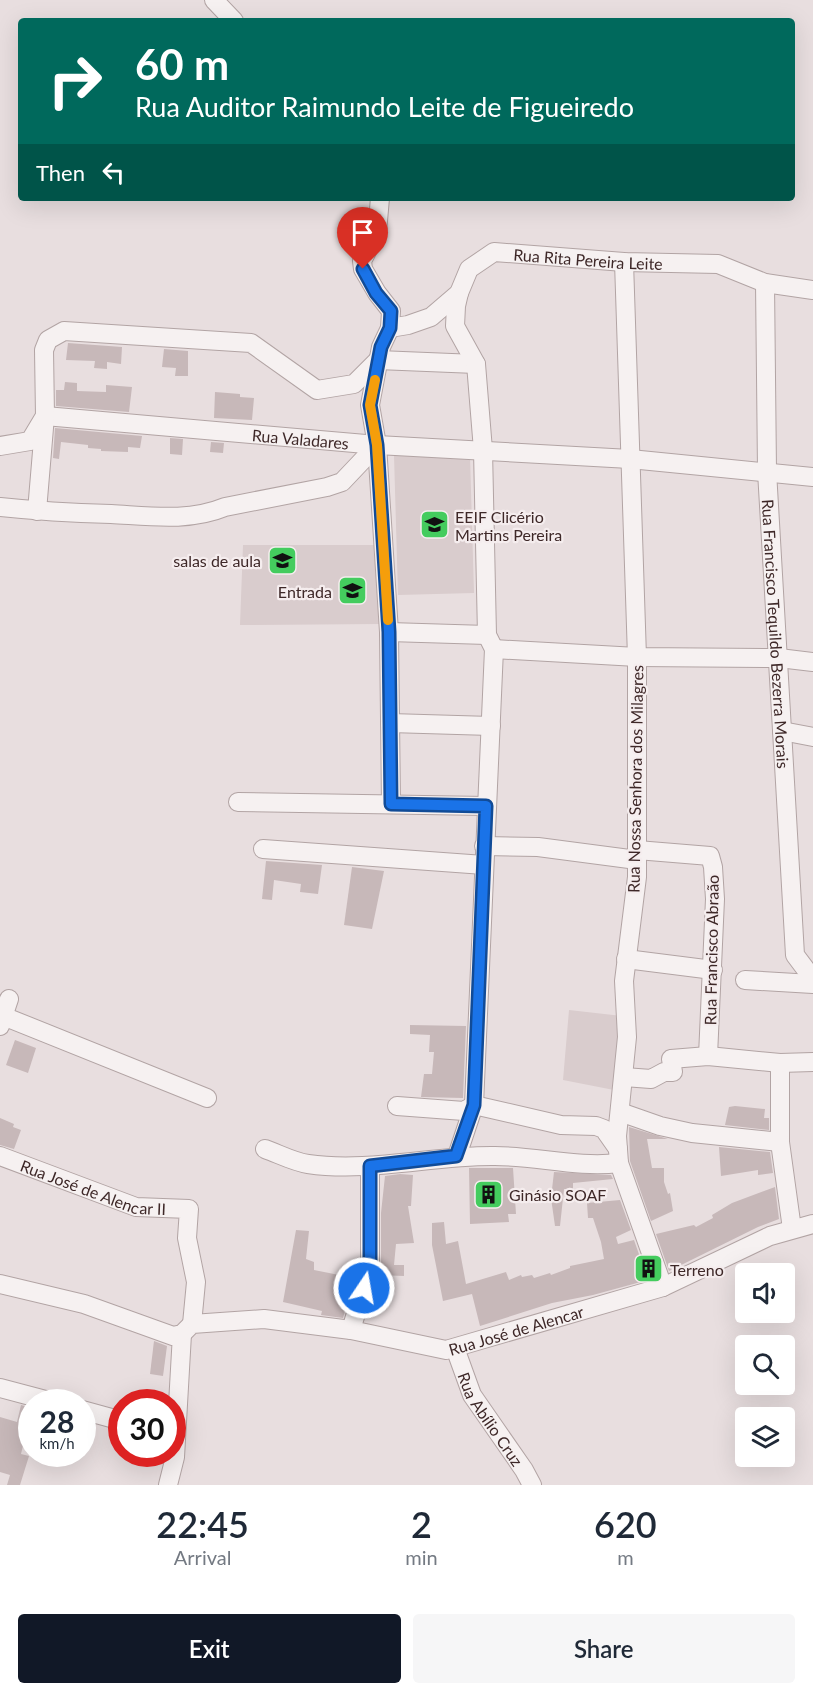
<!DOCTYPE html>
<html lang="en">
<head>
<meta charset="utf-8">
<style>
  body { margin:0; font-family:Lato,sans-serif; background:#f6f6f7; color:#1f2937; height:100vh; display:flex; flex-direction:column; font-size:22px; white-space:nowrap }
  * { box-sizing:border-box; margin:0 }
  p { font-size:20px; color:#747a83 }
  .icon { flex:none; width:33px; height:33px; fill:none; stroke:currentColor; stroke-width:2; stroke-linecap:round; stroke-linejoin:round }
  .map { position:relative; height:1485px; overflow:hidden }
  .panel { display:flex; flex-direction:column; background:#fff; flex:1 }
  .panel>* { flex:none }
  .top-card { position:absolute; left:18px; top:18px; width:777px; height:183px; border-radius:6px; box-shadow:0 6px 24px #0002; background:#00695c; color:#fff; overflow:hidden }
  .fabs { position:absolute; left:735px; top:1263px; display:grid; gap:12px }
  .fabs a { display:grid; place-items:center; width:60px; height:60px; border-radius:6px; background:#fff; box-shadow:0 6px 24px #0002; font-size:30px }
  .speed { position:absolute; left:18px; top:1389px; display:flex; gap:12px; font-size:30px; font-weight:700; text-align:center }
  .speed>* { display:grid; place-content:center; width:78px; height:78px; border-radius:50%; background:#fff; box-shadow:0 6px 24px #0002; line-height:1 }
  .speed small { font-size:15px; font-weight:400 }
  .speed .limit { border:9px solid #d22; background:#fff; color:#111 }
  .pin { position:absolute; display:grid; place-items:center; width:51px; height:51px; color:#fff; margin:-62px -26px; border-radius:50% 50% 50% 0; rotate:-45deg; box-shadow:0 0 6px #0007 }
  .pin .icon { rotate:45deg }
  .me { position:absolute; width:66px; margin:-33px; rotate:12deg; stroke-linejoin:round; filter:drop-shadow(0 0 4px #0008) }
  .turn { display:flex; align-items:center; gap:21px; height:126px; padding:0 18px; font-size:27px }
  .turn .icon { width:78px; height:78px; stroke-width:2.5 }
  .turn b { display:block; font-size:42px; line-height:51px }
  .then { display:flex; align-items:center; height:57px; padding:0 18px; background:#0003; gap:12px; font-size:22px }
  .eta { display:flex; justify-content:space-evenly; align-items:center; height:102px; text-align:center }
  .eta b { font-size:36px; font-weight:600; line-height:42px }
  .primary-button { display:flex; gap:12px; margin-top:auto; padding:12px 18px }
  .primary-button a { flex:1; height:69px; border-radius:6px; background:#111827; color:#fff; font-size:24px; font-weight:600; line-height:69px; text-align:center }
  .primary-button a+a { background:#f6f6f7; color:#1f2937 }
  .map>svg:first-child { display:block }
  .built { fill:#d9cccd }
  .building { fill:#c7b8b9 }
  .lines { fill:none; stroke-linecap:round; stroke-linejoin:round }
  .minor-casing { stroke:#b2a4a4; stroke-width:20 }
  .minor { stroke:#f6f1f1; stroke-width:18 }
  .route-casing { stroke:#114b97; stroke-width:15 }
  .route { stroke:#1a73e8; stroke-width:10 }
  .slow { stroke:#f59e0b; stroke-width:10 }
  .labels { text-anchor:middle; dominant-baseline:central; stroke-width:4.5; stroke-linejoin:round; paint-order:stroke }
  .street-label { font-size:16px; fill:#3e2828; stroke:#f5edee }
  .poi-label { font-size:16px; fill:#3e2828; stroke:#f5edee; text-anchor:start }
</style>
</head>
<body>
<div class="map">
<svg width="813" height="1485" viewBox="0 0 813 1485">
  <rect width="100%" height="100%" fill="#e8dedf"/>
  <g class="built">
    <polygon points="394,455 470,456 474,593 398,595"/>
    <polygon points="243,545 374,545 379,624 240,625"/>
    <polygon points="569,1010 622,1016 614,1090 563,1080"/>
  </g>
  <g class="building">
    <polygon points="68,343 122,347 121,364 107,362 107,369 94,368 95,361 66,360"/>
    <polygon points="164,349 188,351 188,376 175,376 176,368 162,367"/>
    <polygon points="65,382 77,383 77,391 106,392 106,385 132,387 129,412 56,406 56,390 64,390"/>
    <polygon points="215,392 240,394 240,397 254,398 252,420 214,418"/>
    <polygon points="55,428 142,436 140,448 128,447 128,452 101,451 101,449 88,448 88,445 61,442 59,459 53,458"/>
    <polygon points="170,438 183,439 182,455 170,454"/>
    <polygon points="211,442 224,443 223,453 210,452"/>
    <polygon points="266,861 322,865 318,894 300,892 301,884 274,880 272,900 262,899"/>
    <polygon points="352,867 384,871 372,929 344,925"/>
    <polygon points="410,1025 466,1026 463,1098 421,1097 424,1074 432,1074 434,1052 429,1052 430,1035 410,1034"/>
    <polygon points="15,1040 36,1048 28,1073 6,1065"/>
    <polygon points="735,1106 765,1109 764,1118 769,1118 769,1130 725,1125 729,1107"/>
    <polygon points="0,1118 14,1124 13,1127 21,1130 14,1149 0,1145"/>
    <polygon points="629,1127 668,1139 647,1139 652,1168 664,1168 664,1182 668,1194 670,1193 673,1211 651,1221 630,1161"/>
    <polygon points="719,1147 770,1152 773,1173 758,1175 758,1170 721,1176"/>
    <polygon points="469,1168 513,1168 516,1214 508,1214 509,1222 470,1224"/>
    <polygon points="554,1172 611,1175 613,1179 573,1183 573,1189 564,1189 560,1226 555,1226 551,1198"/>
    <polygon points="400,1174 413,1175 411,1206 408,1206 414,1243 396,1244 394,1265 404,1265 404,1276 379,1275 381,1267 381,1213 385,1176"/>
    <polygon points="775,1187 779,1219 758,1227 669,1271 656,1234 694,1225 696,1227 713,1218 712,1215 732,1203"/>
    <polygon points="620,1200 631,1230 616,1237 618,1244 634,1240 648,1280 593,1295 552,1303 480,1326 472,1294 443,1301 432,1245 432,1223 444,1222 446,1244 458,1241 466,1284 506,1272 509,1280 521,1275 522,1277 532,1275 534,1278 550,1273 551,1275 570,1268 570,1266 604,1259 601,1242 593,1218 588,1218 587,1203"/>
    <polygon points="296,1230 309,1231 306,1259 314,1262 314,1270 344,1276 354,1281 343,1318 321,1315 322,1311 283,1302"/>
    <polygon points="154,1341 167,1346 163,1376 150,1374"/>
    <polygon points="21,1405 32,1408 21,1454 29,1456 20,1485 7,1485 10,1475 0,1472 0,1417 17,1422"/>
  </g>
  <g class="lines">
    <defs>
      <g id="minor">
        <polyline points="214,0 234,21"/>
        <polyline points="380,198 377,232 362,261 363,269 377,293 391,311 390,328 381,347 370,405 377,445 389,632 391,804"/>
        <polyline points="624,262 637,657 637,877 624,981 627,1037 617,1136 619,1163 663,1287"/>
        <path id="s1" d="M765,283L767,471L795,955L813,979"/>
        <path id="s2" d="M390,328L408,325L431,317L459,293L469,269L494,252L624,262L718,264L765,283L813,290"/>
        <path id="s3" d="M0,446L30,441L45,416L377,445L630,459L813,477"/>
        <path d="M0,507C37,511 74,513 111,514C149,516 189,522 225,507L327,487L342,482L377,445"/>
        <polyline points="37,511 45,416 44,350 48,340 64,331 251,343 317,390 354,384 378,360 476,364"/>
        <polyline points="389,632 487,635"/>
        <polyline points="494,649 637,657 779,658 813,662"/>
        <polyline points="390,723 491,726"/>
        <polyline points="782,731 813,737"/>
        <polyline points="238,802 486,806"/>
        <polyline points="484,846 538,847 637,860"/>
        <polyline points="263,849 484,865"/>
        <polyline points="637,850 710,856 713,867 715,899 708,1056"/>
        <polyline points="626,959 713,970"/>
        <polyline points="745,980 813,984"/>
        <polyline points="3,1016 207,1098"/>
        <polyline points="0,1026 9,999"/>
        <polyline points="780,1063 780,1142 792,1229"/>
        <polyline points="624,1077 651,1079 664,1072 673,1072 671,1059 708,1056 780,1063 813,1062"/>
        <polyline points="397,1106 464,1111 474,1105 561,1125 596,1126 604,1129 618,1149"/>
        <polyline points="620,1112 660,1126 692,1133 780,1142"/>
        <path d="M265,1149C279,1154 294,1162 308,1164C369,1173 434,1155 495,1156C537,1156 577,1168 619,1163"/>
        <path id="s4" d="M0,1156L136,1207L189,1209L187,1238L196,1282L192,1324"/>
        <polyline points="457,1156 474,1105 494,649 487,635 483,450 476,364 455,326 456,306 459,293"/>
        <path id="s5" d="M0,1284L84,1304L173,1336L182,1334L192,1324L264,1319L351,1330L446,1350L663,1287L770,1236L813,1224"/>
        <polyline points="351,1330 370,1267 370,1166"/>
        <path id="s6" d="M455,1348L472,1395L524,1470L532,1485"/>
        <polyline points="0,1388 53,1402"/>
        <polyline points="82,1410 122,1421"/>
        <polyline points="168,1485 175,1457 182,1334"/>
      </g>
    </defs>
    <use href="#minor" class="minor-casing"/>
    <use href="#minor" class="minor"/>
  </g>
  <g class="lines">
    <defs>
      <polyline id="route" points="363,269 376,293 391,311 390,328 381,347 370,405 377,445 389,632 391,804 486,806 474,1105 456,1156 370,1166 370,1267 364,1288"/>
    </defs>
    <use href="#route" class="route-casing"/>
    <use href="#route" class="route"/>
    <polyline class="slow" points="375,380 370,405 377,445 388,620"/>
  </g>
  <defs>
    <symbol id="school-square" viewBox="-11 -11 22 22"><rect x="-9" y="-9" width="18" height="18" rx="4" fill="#44cc5e" stroke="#f5edee"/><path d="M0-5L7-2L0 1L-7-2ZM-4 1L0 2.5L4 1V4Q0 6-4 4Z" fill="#111"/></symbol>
    <symbol id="building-square" viewBox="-11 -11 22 22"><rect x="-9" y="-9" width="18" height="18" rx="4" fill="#44cc5e" stroke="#f5edee"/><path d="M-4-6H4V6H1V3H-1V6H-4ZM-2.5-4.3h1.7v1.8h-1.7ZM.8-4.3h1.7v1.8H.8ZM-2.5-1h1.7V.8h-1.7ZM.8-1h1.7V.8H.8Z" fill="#111"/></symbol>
  </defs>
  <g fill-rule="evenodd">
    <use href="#school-square" x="418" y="508" width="33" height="33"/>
    <use href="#school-square" x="266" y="544" width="33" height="33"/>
    <use href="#school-square" x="336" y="574" width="33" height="33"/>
    <use href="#building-square" x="472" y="1178" width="33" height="33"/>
    <use href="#building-square" x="632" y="1252" width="33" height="33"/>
  </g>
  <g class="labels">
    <g class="street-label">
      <text stroke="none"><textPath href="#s2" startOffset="230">Rua Rita Pereira Leite</textPath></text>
      <text stroke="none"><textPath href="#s3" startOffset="316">Rua Valadares</textPath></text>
      <text stroke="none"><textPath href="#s1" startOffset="351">Rua Francisco Tequildo Bezerra Morais</textPath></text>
      <text transform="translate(635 779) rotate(-89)">Rua Nossa Senhora dos Milagres</text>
      <text transform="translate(711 950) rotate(-89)">Rua Francisco Abraão</text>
      <text stroke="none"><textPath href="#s4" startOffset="99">Rua José de Alencar II</textPath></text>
      <text stroke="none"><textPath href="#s5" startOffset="534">Rua José de Alencar</textPath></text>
      <text stroke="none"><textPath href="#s6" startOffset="80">Rua Abílio Cruz</textPath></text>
    </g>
    <g class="poi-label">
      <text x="455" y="516">EEIF Clicério<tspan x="455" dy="18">Martins Pereira</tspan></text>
      <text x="261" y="560" text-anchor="end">salas de aula</text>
      <text x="332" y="591" text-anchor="end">Entrada</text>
      <text x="509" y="1194">Ginásio SOAF</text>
      <text x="670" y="1269">Terreno</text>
    </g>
  </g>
</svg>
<div class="fabs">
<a><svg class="icon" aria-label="sound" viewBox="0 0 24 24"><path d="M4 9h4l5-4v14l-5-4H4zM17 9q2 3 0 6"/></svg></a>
<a><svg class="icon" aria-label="search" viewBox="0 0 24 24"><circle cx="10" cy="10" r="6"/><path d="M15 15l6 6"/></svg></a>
<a><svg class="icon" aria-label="layers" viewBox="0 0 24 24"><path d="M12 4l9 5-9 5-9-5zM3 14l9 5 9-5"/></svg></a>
</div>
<div class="speed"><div>28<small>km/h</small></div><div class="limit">30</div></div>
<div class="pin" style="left:363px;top:269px;background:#d93025"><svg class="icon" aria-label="arrive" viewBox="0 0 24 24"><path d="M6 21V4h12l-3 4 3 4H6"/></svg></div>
<svg class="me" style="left:364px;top:1288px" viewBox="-20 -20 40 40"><circle r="17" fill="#1a73e8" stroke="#fff" stroke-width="3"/><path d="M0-11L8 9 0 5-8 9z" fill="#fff"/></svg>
<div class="top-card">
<div class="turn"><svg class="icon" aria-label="right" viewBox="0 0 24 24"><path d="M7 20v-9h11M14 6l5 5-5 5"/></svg><div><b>60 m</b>Rua Auditor Raimundo Leite de Figueiredo</div></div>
<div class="then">Then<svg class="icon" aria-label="left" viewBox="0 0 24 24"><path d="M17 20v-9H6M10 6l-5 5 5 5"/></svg></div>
</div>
</div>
<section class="panel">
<div class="eta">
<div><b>22:45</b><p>Arrival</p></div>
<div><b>2</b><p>min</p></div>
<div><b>620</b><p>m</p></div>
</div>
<div class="primary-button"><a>Exit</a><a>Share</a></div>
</section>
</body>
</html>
